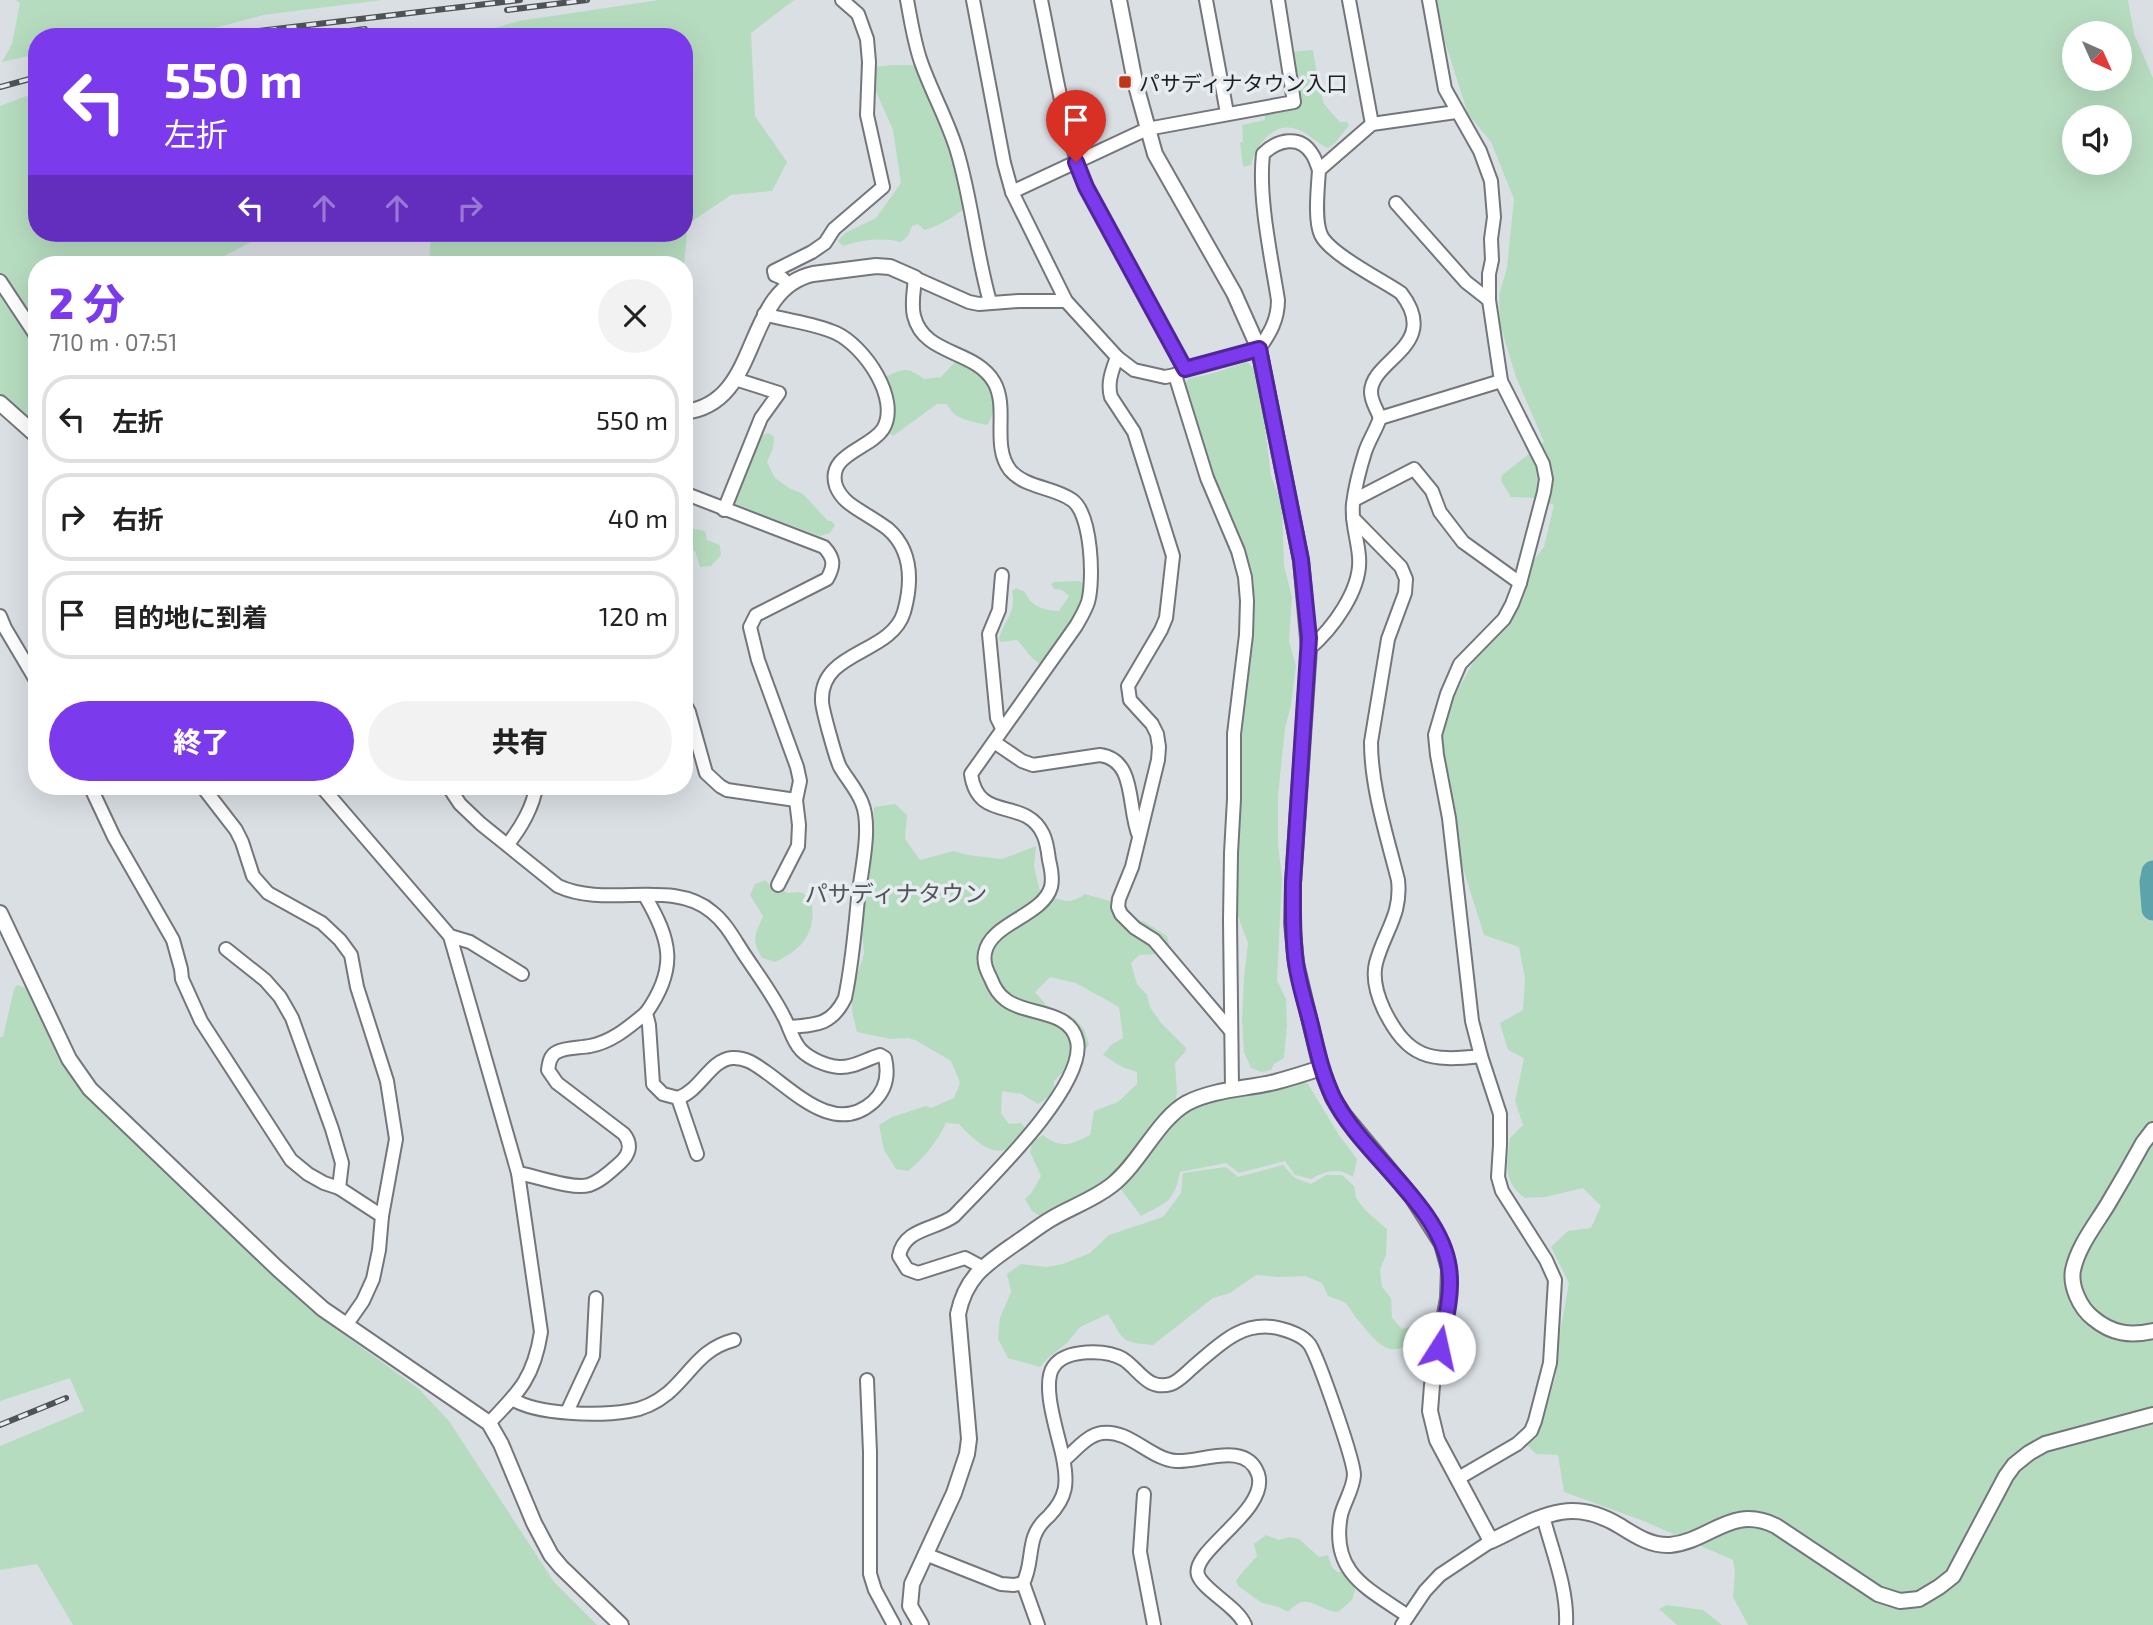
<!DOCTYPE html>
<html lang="ja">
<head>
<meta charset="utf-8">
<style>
  body { margin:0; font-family:"Exo 2","Noto Sans JP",sans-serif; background:#f2f2f2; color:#222; height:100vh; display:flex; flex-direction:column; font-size:26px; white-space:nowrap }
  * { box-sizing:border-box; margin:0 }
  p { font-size:23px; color:#767676 }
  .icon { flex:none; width:38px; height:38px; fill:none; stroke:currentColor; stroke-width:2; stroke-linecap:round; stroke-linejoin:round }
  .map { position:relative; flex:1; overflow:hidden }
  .sheet { position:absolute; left:28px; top:256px; width:665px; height:539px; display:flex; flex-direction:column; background:#fff; border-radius:28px; box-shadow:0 7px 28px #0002 }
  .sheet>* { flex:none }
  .guide { position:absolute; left:28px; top:28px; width:665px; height:214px; border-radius:28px; box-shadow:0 7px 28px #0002; background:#7c3aed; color:#fff; overflow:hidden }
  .needle { width:46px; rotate:135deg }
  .controls { position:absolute; left:2062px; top:21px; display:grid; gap:14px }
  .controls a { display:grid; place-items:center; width:70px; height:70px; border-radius:50%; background:#fff; box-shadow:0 7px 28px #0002; font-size:35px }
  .pin { position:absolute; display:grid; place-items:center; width:60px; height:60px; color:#fff; margin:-72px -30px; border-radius:50% 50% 50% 0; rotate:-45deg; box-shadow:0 0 7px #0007 }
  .pin .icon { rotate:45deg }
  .me { position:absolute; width:77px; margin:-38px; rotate:10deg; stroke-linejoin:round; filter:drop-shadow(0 0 5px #0008) }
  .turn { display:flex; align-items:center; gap:24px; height:147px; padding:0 21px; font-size:32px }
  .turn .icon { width:91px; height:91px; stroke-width:2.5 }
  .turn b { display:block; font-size:49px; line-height:60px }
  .lanes { display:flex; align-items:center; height:66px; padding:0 21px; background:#0003; justify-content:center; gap:35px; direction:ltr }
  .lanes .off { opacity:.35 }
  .round { display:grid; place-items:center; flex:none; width:74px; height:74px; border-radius:37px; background:#f2f2f2 }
  .overview { display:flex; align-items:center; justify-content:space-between; height:119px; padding:0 21px }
  h1 { font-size:42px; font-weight:800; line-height:52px; color:#7c3aed }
  .primary-button { display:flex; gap:14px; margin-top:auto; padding:14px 21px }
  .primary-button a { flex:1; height:80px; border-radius:42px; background:#7c3aed; color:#fff; font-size:28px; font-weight:800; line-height:80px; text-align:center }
  .primary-button a+a { background:#f2f2f2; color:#222 }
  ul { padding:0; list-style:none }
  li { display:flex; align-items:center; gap:21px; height:88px; margin:0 14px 10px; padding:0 7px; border:4px solid #e0e0e0; border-radius:28px }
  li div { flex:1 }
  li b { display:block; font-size:26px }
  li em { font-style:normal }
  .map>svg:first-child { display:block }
  .green { fill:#b6dcbf; fill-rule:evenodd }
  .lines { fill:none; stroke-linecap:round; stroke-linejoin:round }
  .river { stroke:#5ca3ab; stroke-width:23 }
  .minor-casing { stroke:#73767b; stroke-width:16 }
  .tertiary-casing { stroke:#73767b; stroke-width:18 }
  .minor { stroke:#fff; stroke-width:12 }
  .tertiary { stroke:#fff; stroke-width:14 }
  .rail-casing { stroke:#505355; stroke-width:6 }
  .rail { stroke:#e7ecf1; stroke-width:3.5; stroke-dasharray:10; stroke-linecap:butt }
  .route-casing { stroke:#51269a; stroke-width:18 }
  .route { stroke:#7c3aed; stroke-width:12 }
  .poi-dot { fill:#bf3515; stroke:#e7ecf1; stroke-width:2.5 }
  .labels { text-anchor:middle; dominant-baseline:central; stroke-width:7; stroke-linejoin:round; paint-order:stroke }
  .poi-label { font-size:21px; fill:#1d1f21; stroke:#e7ecf1; text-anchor:start }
  .neighbourhood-label { font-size:23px; fill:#515559; stroke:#e7ecf1 }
</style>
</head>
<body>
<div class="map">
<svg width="2153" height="1625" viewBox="0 0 2153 1625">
  <rect width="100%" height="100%" fill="#dadfe4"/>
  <g class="green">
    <polygon points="16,0 383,0 263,15 196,33 133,34 118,37 37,37 37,54 2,62 12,44 20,3"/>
    <polygon points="659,0 794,0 751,33 755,116 787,162 772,191 731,195 688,224 684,264 429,264 431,233 684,233 684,37 464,37 519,21"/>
    <path d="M1437,0H2128L2134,34L2153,78V1625H1748L1733,1597L1735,1572L1733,1560L1641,1520L1564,1492L1558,1455L1536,1454L1528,1446L1540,1428L1556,1376L1557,1349L1569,1283L1551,1247L1568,1231L1591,1228L1601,1206L1583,1188L1545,1197L1525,1198C1502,1181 1507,1163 1510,1138L1523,1125L1515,1101L1524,1058L1508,1050L1500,1023L1523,1010L1525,979L1519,947L1484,935L1462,865L1439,740L1452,701L1475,659L1511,614L1530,565L1544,547L1554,505L1533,498L1511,497L1501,481L1502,475L1544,442L1516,377L1500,324L1499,295L1507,268L1514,199L1491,142L1468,114L1445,42ZM2074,33H2119V79H2074ZM2074,117H2119V163H2074Z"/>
    <path d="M1313,50L1319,87L1324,104L1340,122H1347L1349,125L1335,143L1328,148C1317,144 1310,134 1299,130C1275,119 1256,145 1251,165L1243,167L1240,143L1243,141L1242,125L1265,120L1264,112L1299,104L1288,52Z"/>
    <path d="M892,65H912L918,69C921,87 933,101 940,118C954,147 959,177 965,208C954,217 937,227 924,230L918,224L912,226L908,236L901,242C883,237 860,240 843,246L838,241L845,233L876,218L901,183L893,130L874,87L875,67Z"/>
    <polygon points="37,92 37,233 263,233 257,239 209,264 37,264 37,423 0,397 0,106"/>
    <path d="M956,361C984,368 1007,398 987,425C972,422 953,419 947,404H937L893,436L890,434L884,386L887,376C905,368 908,367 924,379L941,377Z"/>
    <polygon points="1247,362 1258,372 1271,476 1282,503 1284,566 1292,597 1289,641 1296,666 1291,705 1285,728 1278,796 1278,844 1282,879 1277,980 1286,999 1287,1026 1284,1058 1274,1064 1271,1070 1262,1072 1251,1068 1244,1052 1242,1019 1244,978 1248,943 1237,914 1235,895 1242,777 1241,717 1245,671 1253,637 1254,580 1244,546 1211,471 1182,386 1190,378 1210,374"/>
    <polygon points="768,433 774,437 773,448 767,462 775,478 789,488 803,494 828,521 831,521 835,525 830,533 820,536 769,517 738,511 733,503 739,494 745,467 758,437"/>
    <polygon points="684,527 705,531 707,540 720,545 721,555 711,566 700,567 695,551 684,548"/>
    <path d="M1079,581L1088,586C1081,611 1062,650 1040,664C1031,659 1025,648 1017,640L1001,642L999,640C1003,620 1017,614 1012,591L1016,588L1025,592C1031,607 1044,610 1059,611L1069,596L1062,590L1054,589L1051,584L1054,582Z"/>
    <path d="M895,804L907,815L905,839L920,860L953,851L968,855L1002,859L1036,846L1034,867L1040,891C1059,899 1067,907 1085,894L1124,905L1131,919L1143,921L1167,936L1169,945L1158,954L1139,955L1131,963L1137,984L1147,995L1150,1007L1161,1023L1186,1048L1185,1052L1175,1063L1177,1092L1175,1102L1155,1120L1144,1138L1102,1185L1040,1216L1032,1211L1025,1199L1032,1192L1041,1176L1030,1152L1033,1141L1043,1135C1061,1149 1071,1145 1090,1135L1094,1111L1118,1102L1137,1084V1072L1122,1067L1103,1055L1111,1045L1123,1038L1119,1007L1076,983L1050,977L1035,992L1046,1005L1074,1018L1084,1029L1089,1045L1054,1081V1093L1038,1104L1022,1094L1002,1091L1001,1113L1009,1124L1021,1123L1027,1130C1021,1136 1014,1146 1007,1149C990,1157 969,1135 959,1124L946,1123C937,1142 924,1158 908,1171L896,1169L884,1150L879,1125L892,1117L926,1106L931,1108L954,1098L960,1083L951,1061L917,1041L909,1038L890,1039L857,1032L852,1011V991L864,954L861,914L869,880L874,807Z"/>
    <path d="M765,880L770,885L788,893L800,892L811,898C817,931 805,948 775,962L762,958C751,940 755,935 763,916L750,895L755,884Z"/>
    <polygon points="17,985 26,988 37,1003 78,1082 167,1175 212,1211 317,1315 419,1389 449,1421 554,1582 597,1625 73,1625 37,1564 0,1570 0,1446 84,1411 70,1378 0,1401 0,1037 3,1037 14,989"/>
    <path d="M1302,1079L1308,1084L1339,1135L1357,1159L1353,1177C1339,1167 1325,1171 1311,1179L1295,1175L1285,1161L1239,1173L1226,1163L1180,1172C1174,1203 1167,1202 1141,1216L1120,1188L1148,1157L1182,1114L1227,1098L1269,1089Z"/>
    <path d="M1283,1165L1295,1178L1311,1184L1326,1175H1342L1354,1186L1356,1198L1366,1211L1387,1229L1386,1255L1380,1269L1382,1287L1391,1298L1392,1318L1402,1329L1414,1326L1424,1331C1393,1363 1382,1349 1358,1320C1353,1315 1350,1306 1344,1302C1339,1300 1333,1298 1328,1296L1322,1283L1305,1276L1280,1277L1256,1275L1230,1293L1213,1298L1153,1345C1120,1342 1125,1342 1108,1314L1080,1327L1067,1343L1048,1358L1040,1367L1008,1358L998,1339L1000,1318L1011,1292L1007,1274L1021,1264L1046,1267L1063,1264L1090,1253L1109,1235L1163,1217L1181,1193L1183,1173L1226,1167L1238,1177Z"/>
    <path d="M1266,1535L1279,1540L1289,1537L1299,1539L1319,1557L1328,1555L1332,1567L1337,1572H1342L1352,1581L1355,1590L1352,1600L1338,1612C1316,1610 1308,1590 1288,1612L1279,1607L1262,1603L1238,1586L1236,1581C1242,1571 1250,1565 1257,1556L1254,1544Z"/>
    <polygon points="1667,1605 1703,1610 1722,1625 1677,1625 1659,1609"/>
  </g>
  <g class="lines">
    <polyline class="river" points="2153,872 2151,882 2153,909"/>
    <defs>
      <g id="minor">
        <path d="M907,0C911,21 914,42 921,62C932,93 948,121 957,151C972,201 976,253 990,302"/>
        <path d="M973,0L1004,163L1012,192L1066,301L1117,357L1134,370L1165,377L1175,375L1185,369L1259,349C1270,333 1278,320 1278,300C1271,256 1258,197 1263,154C1277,140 1300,134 1312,154C1315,158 1317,165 1319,170"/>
        <path d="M1041,0C1054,62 1063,127 1086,187L1185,369"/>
        <polyline points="1206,0 1227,113"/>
        <polyline points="1349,0 1372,124"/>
        <polyline points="1429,0 1445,89 1480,151 1491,181 1494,217 1491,239 1492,260 1489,274 1489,300 1501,381 1543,464 1546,479 1544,492 1520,583 1512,604 1504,619 1460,664 1447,694 1435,735 1437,755 1449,818 1472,1021 1481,1056 1500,1114 1500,1145 1498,1177 1502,1191 1546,1260 1555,1280 1550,1363 1535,1421 1531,1431 1517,1444 1457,1479"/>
        <polyline points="1012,192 1147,129 1294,102 1278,0"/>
        <polyline points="1396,203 1466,282 1489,300"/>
        <polyline points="0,281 37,337"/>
        <polyline points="789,285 782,278 775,275 774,271 812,252 825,243 834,229 883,187 867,115 869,62 867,39 858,14 842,0"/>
        <path d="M764,314C788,321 814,323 836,333C864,346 901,399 883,429C870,449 826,454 836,486C841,499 851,505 862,512C870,517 880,523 888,529C913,551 912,583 904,612C891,655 820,650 822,701C822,709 836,759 840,767C847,779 857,790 862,803C872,827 861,872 858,898C855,931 852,965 845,998C832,1025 816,1025 789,1027"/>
        <path d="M1117,357C1112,371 1107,383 1111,397L1134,432L1173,556L1166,618L1161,630L1128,686L1130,700L1152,724L1157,734L1159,747L1158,760L1132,867L1119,899L1118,907L1121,914L1135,928L1154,940L1231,1031"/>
        <polyline points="1175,375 1207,478 1238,551 1245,577 1247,601 1246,635 1234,734 1234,799 1231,853 1230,920 1232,1089"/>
        <path d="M1380,418C1377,409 1371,402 1371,392C1371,359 1442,346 1401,293C1382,280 1330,254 1321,235C1314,220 1318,187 1319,170L1372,124L1456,112"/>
        <path d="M684,493L824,547C834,558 835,565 827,579L756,615L750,627L758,660L797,767L800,781L796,800L727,790L720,786L706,773L689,712L684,703"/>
        <polyline points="1354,500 1414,469 1432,491 1440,512 1463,542 1520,583"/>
        <polyline points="724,510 761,418 779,393 735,379"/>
        <path d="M1353,518L1401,567L1406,579L1405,593L1388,639L1371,742C1371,788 1387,836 1398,880C1402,915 1384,932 1376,963C1372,979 1377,995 1384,1010C1408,1058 1429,1062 1481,1056"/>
        <polyline points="1002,575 999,610 989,634 997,718 1002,728"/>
        <polyline points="0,616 5,628 37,682"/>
        <path d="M1309,649C1332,629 1362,590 1359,557C1358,540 1351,522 1353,504C1355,487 1360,468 1365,452C1369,440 1376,430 1380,418L1501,381"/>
        <path d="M994,742L1022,761L1033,765L1100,755C1137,760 1127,809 1139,836"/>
        <polyline points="90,786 114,837 173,940 181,969 182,979 201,1021 291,1160 308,1174 324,1183 339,1188 382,1216"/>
        <polyline points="202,786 236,830 242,842 253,876 268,893 322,923 340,940 351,955 357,987 387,1081 396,1139 382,1216 379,1250 373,1279 363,1301 347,1324"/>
        <polyline points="321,786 450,936 470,942 522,974"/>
        <path d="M448,786L460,804L481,824L558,886C607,909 673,878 712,912C726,923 734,939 744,954C758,975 773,995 784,1017C790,1028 792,1040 801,1050C810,1059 826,1066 839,1067C853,1068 866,1059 880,1055L885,1058C889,1075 886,1090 873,1102C836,1135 797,1094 766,1072C756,1065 746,1057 732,1058C710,1060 701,1090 678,1098"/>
        <path d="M508,844C520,829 534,806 536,786"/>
        <polyline points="778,885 798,846 799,825 796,800"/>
        <path d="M645,896C671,940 678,968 646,1013L649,1025L653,1084L663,1094L678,1098L697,1154"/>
        <path d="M450,936L518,1173L541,1332C534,1377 520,1391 489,1423"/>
        <polyline points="226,949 265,980 280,997 292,1018 332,1129 342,1163 339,1188"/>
        <path d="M518,1173C536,1176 573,1190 589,1185C601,1181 611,1171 620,1163C630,1154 632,1144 624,1134L557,1083L548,1070C549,1063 550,1055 557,1052C566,1047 580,1048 590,1046C612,1042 629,1027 646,1013"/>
        <path d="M982,1267L965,1258L918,1273L907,1269L899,1256C904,1228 935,1230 954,1216C985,1183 1087,1086 1077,1041C1070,1009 1027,1016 1006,1000C999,995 994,987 991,979C987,971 983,963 985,953C990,923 1043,916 1051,887C1053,879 1051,868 1049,860C1048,852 1047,842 1043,834C1025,796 978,824 971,774L1076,626C1080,619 1085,611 1088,602C1094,581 1092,514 1072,500C1054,487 1025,488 1010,470C991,445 1009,408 994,382C975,349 924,356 914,316C911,304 914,290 915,278L969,302L979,304L1019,301H1066"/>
        <polyline points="867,1380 870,1452 870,1574 875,1590 894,1625"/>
        <path d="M512,1399C538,1415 599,1416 629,1411C643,1409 657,1402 668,1393C692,1372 700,1349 734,1340"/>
        <polyline points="567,1412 593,1356 596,1298"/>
        <path d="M1064,1460C1075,1451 1087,1435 1102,1433C1129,1429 1150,1459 1176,1461C1200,1463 1246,1440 1258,1474C1270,1510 1190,1551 1198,1575C1203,1590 1238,1607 1245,1625"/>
        <polyline points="1144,1494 1140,1552 1154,1625"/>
        <path d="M1543,1516C1552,1551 1568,1589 1566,1625"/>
        <path d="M925,1554L1001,1584L1014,1585L1023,1583C1031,1569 1029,1552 1034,1537C1037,1528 1042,1522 1049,1516C1067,1497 1068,1483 1063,1458C1059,1436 1040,1384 1054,1366C1066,1349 1106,1349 1123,1359C1139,1369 1147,1391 1171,1384C1179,1381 1185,1374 1192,1368C1218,1346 1241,1320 1278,1328C1290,1331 1303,1335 1310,1345C1319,1360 1354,1460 1354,1475C1353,1490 1344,1502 1341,1515C1330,1573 1367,1588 1408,1616"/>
        <polyline points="1023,1583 1038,1625"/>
        <polyline points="1402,1625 1425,1591 1440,1575 1491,1541"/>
      </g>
      <g id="tertiary">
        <path d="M1119,0L1135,82L1155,154L1234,293L1259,349L1301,560L1309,649L1293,883L1292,923L1296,963L1321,1068L1333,1098L1344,1115L1412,1197L1442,1244L1449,1269L1448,1298L1432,1385L1430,1411L1437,1440L1491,1541C1539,1518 1569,1495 1620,1526C1636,1536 1651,1546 1670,1545C1711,1541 1731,1504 1776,1526L1878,1594L1900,1601L1919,1599L1939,1587L1953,1576L2006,1476L2014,1465L2029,1453L2045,1444L2153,1415"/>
        <polyline points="0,403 37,436"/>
        <path d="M684,412C763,404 741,290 813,274L876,266L890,267L915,278"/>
        <polyline points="0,913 69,1059 90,1089 278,1269 323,1309 489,1423 501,1444 534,1523 551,1555 561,1567 621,1625"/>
        <path d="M2153,1130L2143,1143C2132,1163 2120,1184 2108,1204C2096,1224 2078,1246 2073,1270C2070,1286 2080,1308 2093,1318C2112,1334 2130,1336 2153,1331"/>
        <path d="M921,1625L910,1606L912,1584L954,1493L967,1454L969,1439L958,1314C966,1276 986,1264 1016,1243C1028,1235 1039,1226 1051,1219C1071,1207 1093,1200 1112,1185C1140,1163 1158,1119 1187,1103C1214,1089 1246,1089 1275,1082C1290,1078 1306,1073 1321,1068"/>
      </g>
    </defs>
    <use href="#minor" class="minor-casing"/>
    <use href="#tertiary" class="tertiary-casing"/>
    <use href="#minor" class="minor"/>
    <use href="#tertiary" class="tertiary"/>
    <defs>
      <g id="rail">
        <polyline points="507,10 587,0"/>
        <polyline points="207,37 520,0"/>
        <polyline points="302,37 365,29"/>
        <polyline points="0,87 37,77"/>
        <polyline points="0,1425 66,1398"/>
      </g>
    </defs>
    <use href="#rail" class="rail-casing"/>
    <use href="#rail" class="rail"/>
  </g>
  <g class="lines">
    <defs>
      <path id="route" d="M1076,162L1086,187L1185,369L1259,349L1301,560L1309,638L1293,883C1293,909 1292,936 1296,963C1299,984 1306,1005 1311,1025C1317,1050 1322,1074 1333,1097C1360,1153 1441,1206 1449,1268C1453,1294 1445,1323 1439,1348"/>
    </defs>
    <use href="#route" class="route-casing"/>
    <use href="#route" class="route"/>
  </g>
  <rect class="poi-dot" x="1118" y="75" width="14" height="14" rx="3.5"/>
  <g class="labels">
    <g class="poi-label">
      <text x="1139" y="82">パサディナタウン入口</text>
    </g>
    <g class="neighbourhood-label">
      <text x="896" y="893">パサディナタウン</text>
    </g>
  </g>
</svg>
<div class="controls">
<a><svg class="needle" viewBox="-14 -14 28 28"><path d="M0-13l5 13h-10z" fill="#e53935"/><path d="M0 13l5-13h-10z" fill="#767676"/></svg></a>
<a><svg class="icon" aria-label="sound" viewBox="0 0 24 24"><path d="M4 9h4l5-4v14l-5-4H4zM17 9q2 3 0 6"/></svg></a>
</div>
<div class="pin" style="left:1076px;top:162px;background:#d93025"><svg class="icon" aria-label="arrive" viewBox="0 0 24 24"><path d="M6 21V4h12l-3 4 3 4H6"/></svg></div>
<svg class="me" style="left:1439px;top:1348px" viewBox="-20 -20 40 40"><circle r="19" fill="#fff"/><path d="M0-13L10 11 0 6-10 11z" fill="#7c3aed"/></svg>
<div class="guide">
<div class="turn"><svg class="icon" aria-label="left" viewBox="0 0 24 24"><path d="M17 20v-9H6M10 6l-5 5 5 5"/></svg><div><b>550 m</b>左折</div></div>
<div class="lanes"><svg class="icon" aria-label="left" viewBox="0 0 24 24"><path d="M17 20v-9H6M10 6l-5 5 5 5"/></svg><svg class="icon off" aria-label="ahead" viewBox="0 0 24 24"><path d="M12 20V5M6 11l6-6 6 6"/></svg><svg class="icon off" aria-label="ahead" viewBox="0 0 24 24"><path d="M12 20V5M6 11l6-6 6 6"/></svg><svg class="icon off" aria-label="right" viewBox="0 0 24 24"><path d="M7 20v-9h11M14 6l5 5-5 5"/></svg></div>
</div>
<section class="sheet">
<div class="overview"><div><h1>2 分</h1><p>710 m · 07:51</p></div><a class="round"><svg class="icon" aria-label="close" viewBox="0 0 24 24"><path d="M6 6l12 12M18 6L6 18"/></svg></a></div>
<ul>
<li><svg class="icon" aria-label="left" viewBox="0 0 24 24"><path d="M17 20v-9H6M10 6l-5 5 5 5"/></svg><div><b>左折</b></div><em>550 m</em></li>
<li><svg class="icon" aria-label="right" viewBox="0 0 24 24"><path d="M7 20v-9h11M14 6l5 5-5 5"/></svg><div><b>右折</b></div><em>40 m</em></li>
<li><svg class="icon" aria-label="arrive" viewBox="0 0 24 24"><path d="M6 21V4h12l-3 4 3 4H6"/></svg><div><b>目的地に到着</b></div><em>120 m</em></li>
</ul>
<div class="primary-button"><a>終了</a><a>共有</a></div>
</section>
</div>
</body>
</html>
